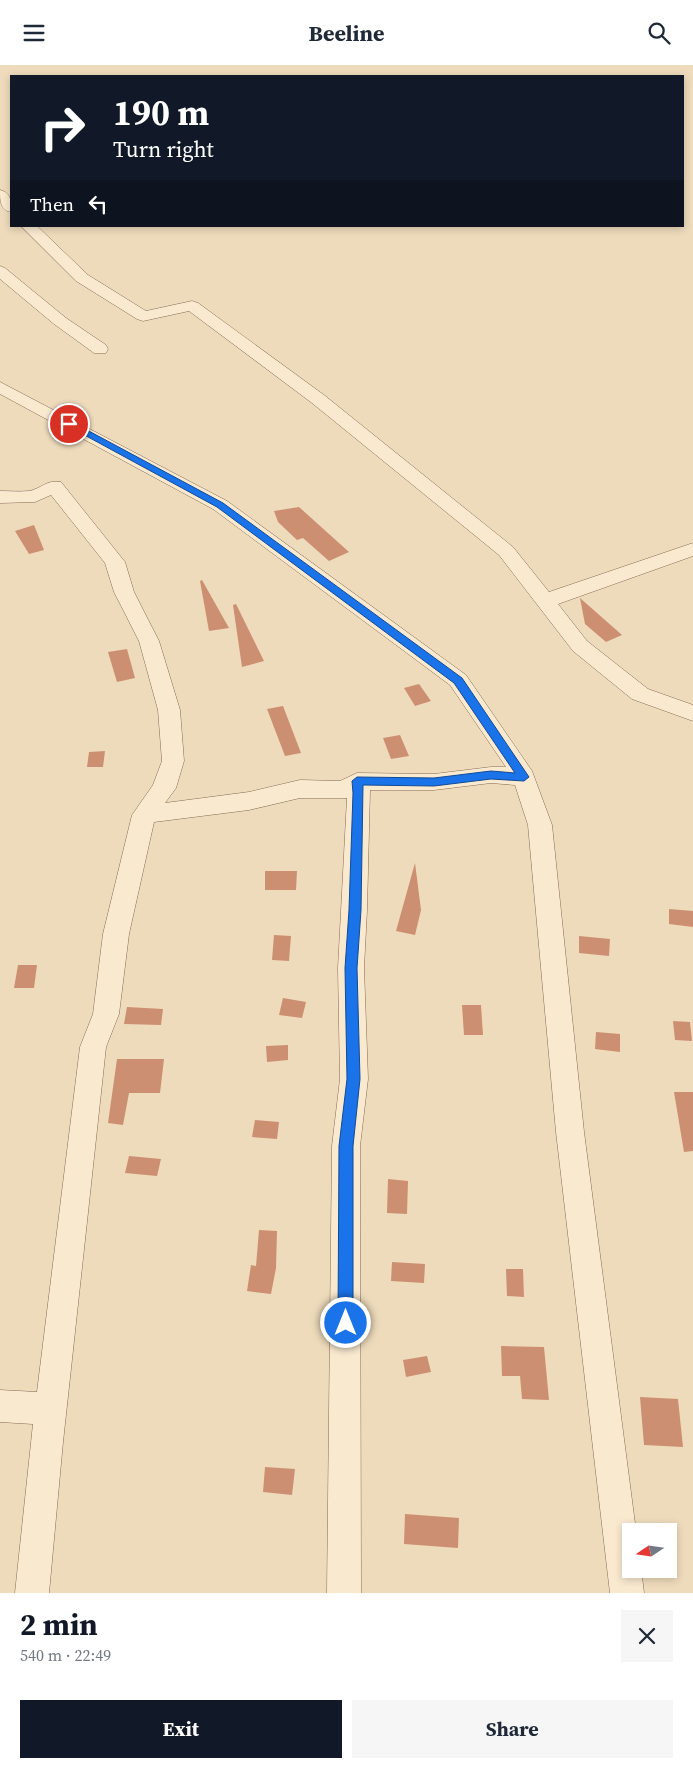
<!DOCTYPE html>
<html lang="en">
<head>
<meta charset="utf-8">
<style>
  body { margin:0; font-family:"Source Serif 4",serif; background:#f6f6f7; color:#1f2937; height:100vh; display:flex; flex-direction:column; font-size:19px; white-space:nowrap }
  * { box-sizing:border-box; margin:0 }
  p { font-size:16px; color:#747a83 }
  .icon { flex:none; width:28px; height:28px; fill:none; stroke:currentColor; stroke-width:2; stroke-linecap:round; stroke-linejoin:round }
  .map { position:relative; height:1528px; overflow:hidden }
  .side { display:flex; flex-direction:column; background:#fff; flex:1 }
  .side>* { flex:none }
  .guide { position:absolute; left:10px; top:10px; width:674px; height:152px; border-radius:0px; box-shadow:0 2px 8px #0003; background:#111827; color:#fff; overflow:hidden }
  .needle { width:32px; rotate:257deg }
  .buttons { position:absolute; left:622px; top:1458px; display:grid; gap:10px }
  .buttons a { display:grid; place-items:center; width:55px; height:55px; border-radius:0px; background:#fff; box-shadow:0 2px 8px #0003; font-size:25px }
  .pin { position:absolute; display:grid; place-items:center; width:42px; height:42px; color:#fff; margin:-21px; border:2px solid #fff; border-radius:50%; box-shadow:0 1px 5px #0007 }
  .me { position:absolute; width:55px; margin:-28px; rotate:0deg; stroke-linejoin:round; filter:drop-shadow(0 0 4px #0008) }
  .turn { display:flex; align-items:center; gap:18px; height:105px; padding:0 20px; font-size:22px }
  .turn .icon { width:65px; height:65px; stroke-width:2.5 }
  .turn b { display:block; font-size:35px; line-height:42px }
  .then { display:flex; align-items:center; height:48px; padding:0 20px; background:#0003; gap:10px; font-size:19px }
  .round { display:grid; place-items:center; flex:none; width:52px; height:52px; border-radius:0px; background:#f6f6f7 }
  .summary { display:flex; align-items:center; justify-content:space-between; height:85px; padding:0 20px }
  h1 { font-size:30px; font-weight:700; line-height:38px; color:#111827 }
  .button { display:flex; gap:10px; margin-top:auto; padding:10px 20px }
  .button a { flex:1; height:58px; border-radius:0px; background:#111827; color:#fff; font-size:20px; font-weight:700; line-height:58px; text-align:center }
  .button a+a { background:#f6f6f7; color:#1f2937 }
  header { display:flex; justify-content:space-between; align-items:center; height:65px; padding:0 20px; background:#fff; font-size:22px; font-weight:700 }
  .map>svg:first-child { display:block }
  .building { fill:#cd8f71 }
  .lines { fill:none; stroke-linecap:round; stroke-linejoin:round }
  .street-casing { stroke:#866b55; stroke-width:1 }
  .street { fill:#f9e9cf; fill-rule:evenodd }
  .route { fill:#1a73e8; stroke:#114b97 }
</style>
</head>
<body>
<header><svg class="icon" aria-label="menu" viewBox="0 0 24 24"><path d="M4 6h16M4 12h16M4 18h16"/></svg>Beeline<svg class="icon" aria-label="search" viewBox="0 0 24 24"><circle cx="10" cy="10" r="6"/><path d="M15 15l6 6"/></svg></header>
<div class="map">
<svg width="693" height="1528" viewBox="0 0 693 1528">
  <rect width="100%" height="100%" fill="#eedbbc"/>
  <g class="building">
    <polygon points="299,442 349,487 329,496 303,473 297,475 278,457 274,446"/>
    <polygon points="34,460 44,485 29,489 15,466"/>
    <polygon points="202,515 229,563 209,566 200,516"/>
    <polygon points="580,533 622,570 606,577 585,559"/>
    <polygon points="236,539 264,596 242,602 233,540"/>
    <polygon points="127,584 135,613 117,617 108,587"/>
    <polygon points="419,619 431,636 415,641 404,623"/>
    <polygon points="283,641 301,688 285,691 267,644"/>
    <polygon points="400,670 409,691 391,694 383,673"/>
    <polygon points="105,686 103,702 87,702 89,687"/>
    <polygon points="415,798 421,845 415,870 396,866"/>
    <polygon points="265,806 297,806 296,825 265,825"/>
    <polygon points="669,844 693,846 693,862 669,859"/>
    <polygon points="274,870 291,871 289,896 272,895"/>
    <polygon points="579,871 610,874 609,891 579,888"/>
    <polygon points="18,900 37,900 34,923 14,923"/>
    <polygon points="283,933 306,937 302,953 279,950"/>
    <polygon points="462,940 481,940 483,970 464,970"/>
    <polygon points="127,942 163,944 161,960 124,959"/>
    <polygon points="673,956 690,957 692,976 675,975"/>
    <polygon points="596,967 620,969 620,987 595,984"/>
    <polygon points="288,980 288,995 267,997 266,981"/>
    <polygon points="117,994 164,994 160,1028 129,1028 123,1060 108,1058"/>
    <polygon points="674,1027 693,1027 693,1086 684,1087"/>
    <polygon points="255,1055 279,1057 277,1074 252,1072"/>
    <polygon points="129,1091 161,1094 157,1111 125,1108"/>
    <polygon points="388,1114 408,1116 407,1149 387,1148"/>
    <polygon points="259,1165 277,1166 276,1203 271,1229 247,1226 251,1200 256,1201"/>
    <polygon points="392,1197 425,1199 424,1218 391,1216"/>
    <polygon points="506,1204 523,1204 524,1232 507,1231"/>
    <polygon points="501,1281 544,1282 549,1335 522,1334 520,1311 502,1311"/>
    <polygon points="427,1291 431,1307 406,1312 403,1295"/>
    <polygon points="640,1332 678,1334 683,1382 644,1380"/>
    <polygon points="265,1402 295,1404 292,1430 263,1427"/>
    <polygon points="405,1449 459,1453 458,1483 404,1479"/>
  </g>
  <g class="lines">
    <defs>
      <g id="street">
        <path d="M0,125C12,128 11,137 11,147C0,145 0,135 0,125Z"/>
        <polygon points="21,161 37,161 88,210 146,246 192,236 198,238 324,330 513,482 549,527 693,478 693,491 558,539 587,576 648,624 693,640 693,656 632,634 573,586 499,490 312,338 189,246 143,256 137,254 76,216"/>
        <polygon points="0,201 5,203 66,253 106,280 108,284 106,288 94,288 54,259 0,214"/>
        <path d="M0,317L227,436L466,610L532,706L552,760L584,1067L636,1466H631V1504H641L644,1528H610L556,1067L528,760L515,720L491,718L434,725H370L367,845L364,903L368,1014L360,1081L361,1528H327L332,1081L340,1014L338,903L347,733H300L249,745L154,757L129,869L119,949L106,982L63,1377L49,1528H15L33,1359L0,1357V1325L37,1327L80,982L93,949L103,869L132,750L153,720L162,696L158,645L139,576L114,527L105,498L51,430L35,437L0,438V426C10,426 20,427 29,426C41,424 47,414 61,417L125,497L134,527L159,576L180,645L184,696L176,723L165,738L249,727L300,715L340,716L357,708L434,709L491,702H506L450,620L213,444L0,329Z"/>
      </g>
    </defs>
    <use href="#street" class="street-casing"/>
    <use href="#street" class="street"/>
  </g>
  <polygon class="route" points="66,357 72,357 223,438 462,613 529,712 524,716 491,714 434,721 363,720 361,845 357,903 360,1014 353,1081 353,1258 351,1264 346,1266 340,1264 338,1258 339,1081 347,1014 345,903 349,845 353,728 352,716 357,712 434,713 491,706 515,708 454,618 217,442 66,360"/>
</svg>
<div class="buttons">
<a><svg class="needle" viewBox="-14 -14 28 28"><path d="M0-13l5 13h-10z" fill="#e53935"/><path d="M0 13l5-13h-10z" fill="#747a83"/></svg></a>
</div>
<div class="pin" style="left:69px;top:359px;background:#d93025"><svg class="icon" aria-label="arrive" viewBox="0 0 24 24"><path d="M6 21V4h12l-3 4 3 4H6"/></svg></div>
<svg class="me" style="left:346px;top:1258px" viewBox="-20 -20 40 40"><circle r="17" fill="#1a73e8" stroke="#fff" stroke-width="3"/><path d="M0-11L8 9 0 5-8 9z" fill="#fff"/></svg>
<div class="guide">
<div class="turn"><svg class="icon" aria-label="right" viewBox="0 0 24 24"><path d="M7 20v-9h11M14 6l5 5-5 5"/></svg><div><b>190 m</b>Turn right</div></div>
<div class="then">Then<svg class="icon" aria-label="left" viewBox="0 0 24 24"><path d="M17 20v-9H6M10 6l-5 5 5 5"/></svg></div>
</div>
</div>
<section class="side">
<div class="summary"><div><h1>2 min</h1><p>540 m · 22:49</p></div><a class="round"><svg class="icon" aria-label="close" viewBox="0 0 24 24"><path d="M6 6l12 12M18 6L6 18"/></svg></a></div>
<div class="button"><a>Exit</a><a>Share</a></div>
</section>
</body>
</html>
